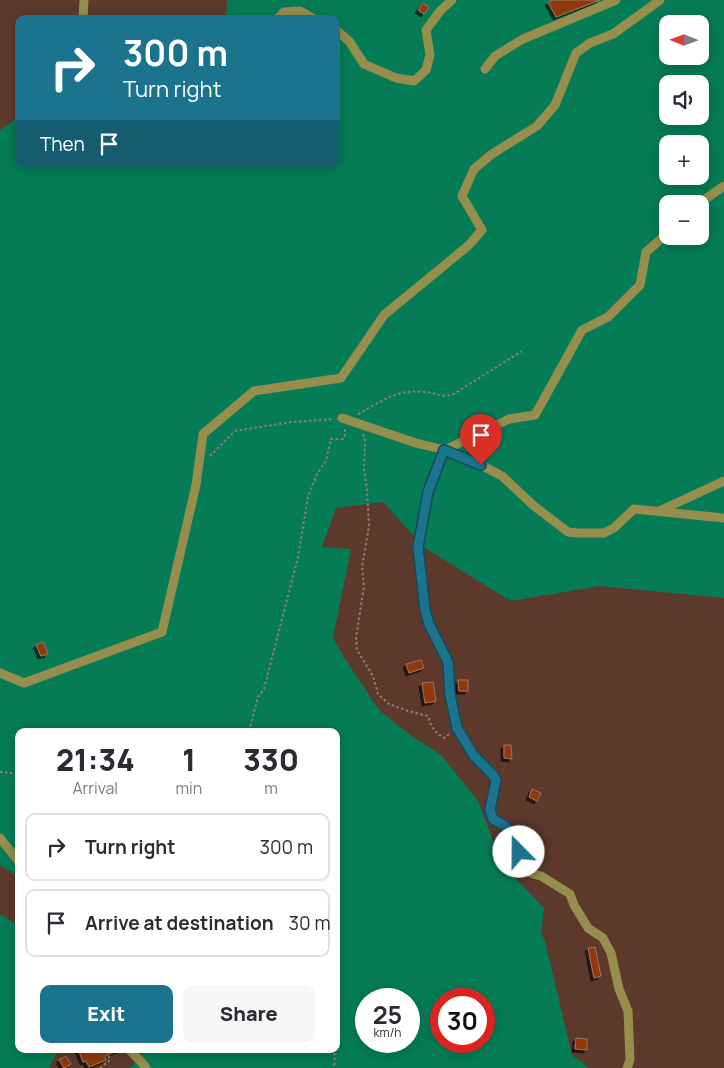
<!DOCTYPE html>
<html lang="en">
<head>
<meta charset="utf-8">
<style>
  body { margin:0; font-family:Manrope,sans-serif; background:#f7f7f7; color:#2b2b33; height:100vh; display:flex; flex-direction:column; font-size:19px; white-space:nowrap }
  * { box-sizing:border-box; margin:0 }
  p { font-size:16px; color:#7c7c81 }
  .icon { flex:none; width:28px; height:28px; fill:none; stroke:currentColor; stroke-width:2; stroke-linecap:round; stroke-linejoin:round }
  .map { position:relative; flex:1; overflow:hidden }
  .drawer { position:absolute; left:15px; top:728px; width:325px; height:325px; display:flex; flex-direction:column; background:#fff; border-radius:10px; box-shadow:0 2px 12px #0003 }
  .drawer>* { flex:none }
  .banner { position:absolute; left:15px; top:15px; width:325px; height:152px; border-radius:10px; box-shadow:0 2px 12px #0003; background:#1c738d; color:#fff; overflow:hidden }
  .needle { width:32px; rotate:271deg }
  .controls { position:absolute; left:659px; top:15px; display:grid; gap:10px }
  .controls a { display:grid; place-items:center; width:50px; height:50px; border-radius:10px; background:#fff; box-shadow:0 2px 12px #0003; font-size:25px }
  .speed { position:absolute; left:355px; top:988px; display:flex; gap:10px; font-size:25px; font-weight:700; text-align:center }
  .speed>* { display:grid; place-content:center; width:65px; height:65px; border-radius:50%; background:#fff; box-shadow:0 2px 12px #0003; line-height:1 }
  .speed small { font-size:12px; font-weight:400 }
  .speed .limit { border:8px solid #d22; background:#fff; color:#111 }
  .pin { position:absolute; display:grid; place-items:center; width:42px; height:42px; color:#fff; margin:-51px -21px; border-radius:50% 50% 50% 0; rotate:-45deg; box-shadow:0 0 5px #0007 }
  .pin .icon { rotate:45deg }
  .me { position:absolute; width:55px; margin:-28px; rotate:338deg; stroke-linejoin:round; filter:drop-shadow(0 0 4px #0008) }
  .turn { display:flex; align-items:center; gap:18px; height:105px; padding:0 25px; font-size:22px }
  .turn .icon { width:65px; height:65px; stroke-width:2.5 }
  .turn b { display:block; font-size:35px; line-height:42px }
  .then { display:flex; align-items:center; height:48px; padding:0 25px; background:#0003; gap:10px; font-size:19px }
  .eta { display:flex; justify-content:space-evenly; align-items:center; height:85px; text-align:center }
  .eta b { font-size:30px; font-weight:800; line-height:35px }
  .primary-button { display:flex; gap:10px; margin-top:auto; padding:10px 25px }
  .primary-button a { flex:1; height:58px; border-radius:10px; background:#1c738d; color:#fff; font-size:20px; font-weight:800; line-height:58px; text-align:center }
  .primary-button a+a { background:#f7f7f7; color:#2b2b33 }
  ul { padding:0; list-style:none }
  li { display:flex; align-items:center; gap:15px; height:68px; margin:0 10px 8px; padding:0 15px; border:2px solid #e1e1e2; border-radius:10px }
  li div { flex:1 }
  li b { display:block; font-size:19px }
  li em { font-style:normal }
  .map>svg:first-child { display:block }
  .green { fill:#057c55; fill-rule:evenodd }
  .building { fill:#913809; stroke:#9c7363; filter:url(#shadow) }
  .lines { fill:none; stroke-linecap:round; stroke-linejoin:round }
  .path { stroke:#967a6f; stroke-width:2; stroke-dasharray:2.5 2.5; stroke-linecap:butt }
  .street { stroke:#958e4d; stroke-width:9 }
  .route-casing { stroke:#124b5c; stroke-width:12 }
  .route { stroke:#1c738d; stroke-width:9 }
</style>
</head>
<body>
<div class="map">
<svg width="724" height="1068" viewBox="0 0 724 1068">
  <defs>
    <filter id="shadow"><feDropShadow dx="-3" dy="3" stdDeviation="0" flood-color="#0009"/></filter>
  </defs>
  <rect width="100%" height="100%" fill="#5d392b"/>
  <g class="green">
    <path d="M230,0H724V598L600,586L511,601L425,548L383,502L336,508L322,547L351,549L333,638L347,662L379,710L413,737L441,755L478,801L496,848L508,871L544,908L541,933L545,941L572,1055L589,1068H130L146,1049H336V731H19V877L0,865V130L19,117V164H336V19H226L227,1ZM668,24H700V56H668ZM668,84H700V116H668ZM668,144H700V176H668ZM668,204H700V236H668ZM366,999H409V1041H366ZM441,999H484V1041H441Z"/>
    <polygon points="0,914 19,926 19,1049 59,1049 49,1068 0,1068"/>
  </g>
  <g class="building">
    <polygon points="553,0 600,0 556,17 548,2"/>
    <polygon points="423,3 429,7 424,14 418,10"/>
    <polygon points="43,642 48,654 41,656 36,645"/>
    <polygon points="421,660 424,668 409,673 406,664"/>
    <polygon points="458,680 468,680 468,691 459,691"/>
    <polygon points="433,682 436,701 425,703 422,683"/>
    <polygon points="504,745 511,745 512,759 504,758"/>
    <polygon points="532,789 541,793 537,801 529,797"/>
    <polygon points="595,947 601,976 594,978 588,948"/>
    <polygon points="576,1038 587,1039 587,1050 575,1049"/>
    <polygon points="78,1049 86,1049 88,1053 96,1049 122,1049 105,1056 106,1060 89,1067 86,1061 83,1062"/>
    <polygon points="66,1056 71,1064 64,1068 59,1060"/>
  </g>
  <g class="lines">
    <g class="path">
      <path d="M358,414C383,401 395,389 425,392C438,393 438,397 452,395L522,351"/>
      <path d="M363,434L365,441L364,471L367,489L369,526L362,567L364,586L356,638L357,650L373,676L378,694L389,704L408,711L428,716C431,727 434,732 444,738L449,734"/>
      <polyline points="210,456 235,431 292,422 334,419"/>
      <polyline points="249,731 258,697 264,689 298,557 308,497 317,474 326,461 331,439 343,439 345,435 345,429"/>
      <polyline points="0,772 19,774"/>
      <polyline points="331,1049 335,1055 334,1068"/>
      <polyline points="100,1068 110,1060 106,1049"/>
    </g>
    <g class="street">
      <polyline points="83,19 84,0"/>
      <polyline points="277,19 284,12 300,11 314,19"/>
      <polyline points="336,30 349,41 364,64 396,78 414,81 426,70 430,55 426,30 440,11 452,0"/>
      <polyline points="485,69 495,56 523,39 616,0"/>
      <polyline points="698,204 724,186"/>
      <polyline points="342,418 416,443 445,450 481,465 502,476 534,506 568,532 578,533 604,533 614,528 634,509 724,518"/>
      <polyline points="659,511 724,481"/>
      <polyline points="0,673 24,683 162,632 196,485 203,434 254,391 341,378 384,315 469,245 482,230 462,196 474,169 492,154 537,126 555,105 576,53 590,43 613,34 660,0"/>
      <polyline points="0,838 19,862"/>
      <path d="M129,1049C134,1056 141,1060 146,1068"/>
      <path d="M627,1068L630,1060L628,1011L619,989L611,953L603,938L588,928L574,905L570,894L541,876L533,874L518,867C518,862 519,856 519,851C518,834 507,826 493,819L490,811L495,780L493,775L474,756L457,728L450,695L448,662L429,624L425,611L418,547L428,492L445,450L509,419L535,415L582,330L608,317L640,285L646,252L668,233"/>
    </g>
  </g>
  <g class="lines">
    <defs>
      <path id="route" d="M481,465L444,450L428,492L418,547L425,610L429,624L448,662L450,695L457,728L474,756L493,775L496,780L490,810L493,819C512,829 514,832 519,852"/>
    </defs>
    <use href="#route" class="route-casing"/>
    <use href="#route" class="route"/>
  </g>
</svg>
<div class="controls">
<a><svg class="needle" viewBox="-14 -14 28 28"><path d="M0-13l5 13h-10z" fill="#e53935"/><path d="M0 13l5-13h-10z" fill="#7c7c81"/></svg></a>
<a><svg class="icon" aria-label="sound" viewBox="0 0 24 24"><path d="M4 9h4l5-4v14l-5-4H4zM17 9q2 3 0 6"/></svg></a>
<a>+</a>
<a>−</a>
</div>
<div class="speed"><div>25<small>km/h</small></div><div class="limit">30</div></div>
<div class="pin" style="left:481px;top:465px;background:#d93025"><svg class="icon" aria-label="arrive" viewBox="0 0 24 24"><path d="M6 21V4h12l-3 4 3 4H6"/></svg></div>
<svg class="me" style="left:519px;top:852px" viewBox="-20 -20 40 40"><circle r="19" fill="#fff"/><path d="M0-13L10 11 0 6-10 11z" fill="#1c738d"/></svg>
<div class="banner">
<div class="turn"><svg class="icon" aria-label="right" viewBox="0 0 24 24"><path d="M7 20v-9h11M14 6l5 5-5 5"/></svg><div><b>300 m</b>Turn right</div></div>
<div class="then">Then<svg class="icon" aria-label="arrive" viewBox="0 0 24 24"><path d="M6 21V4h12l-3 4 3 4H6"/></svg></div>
</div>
<section class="drawer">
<div class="eta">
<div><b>21:34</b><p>Arrival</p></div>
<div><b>1</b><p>min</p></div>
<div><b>330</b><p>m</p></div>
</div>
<ul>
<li><svg class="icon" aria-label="right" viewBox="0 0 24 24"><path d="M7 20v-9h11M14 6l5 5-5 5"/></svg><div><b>Turn right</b></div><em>300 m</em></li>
<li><svg class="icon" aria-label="arrive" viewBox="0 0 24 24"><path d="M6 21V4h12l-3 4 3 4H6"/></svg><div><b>Arrive at destination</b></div><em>30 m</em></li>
</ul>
<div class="primary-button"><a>Exit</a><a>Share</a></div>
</section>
</div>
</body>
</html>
